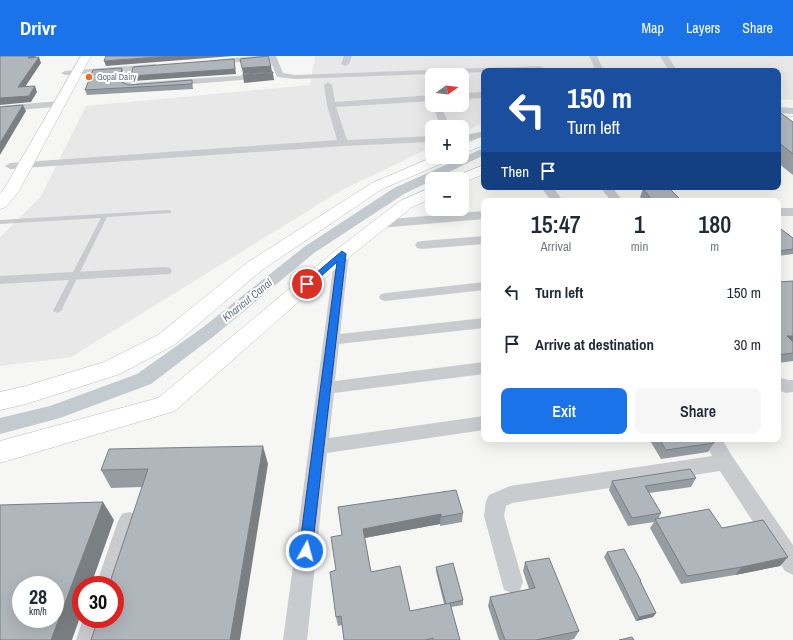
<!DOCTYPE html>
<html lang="en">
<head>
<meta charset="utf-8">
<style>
  body { margin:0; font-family:"Archivo Narrow",sans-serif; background:#f6f6f7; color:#1f2937; height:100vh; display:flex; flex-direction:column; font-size:15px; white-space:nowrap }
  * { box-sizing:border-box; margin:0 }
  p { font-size:13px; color:#747a83 }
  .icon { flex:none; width:22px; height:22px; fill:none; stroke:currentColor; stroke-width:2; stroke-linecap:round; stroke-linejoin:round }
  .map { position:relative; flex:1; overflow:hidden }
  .drawer { position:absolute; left:481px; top:142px; width:300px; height:244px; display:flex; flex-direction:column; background:#fff; border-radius:8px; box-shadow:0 4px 16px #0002 }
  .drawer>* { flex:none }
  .top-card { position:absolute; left:481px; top:12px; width:300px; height:122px; border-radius:8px; box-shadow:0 4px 16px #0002; background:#1a4fa0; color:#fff; overflow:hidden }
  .needle { width:26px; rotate:76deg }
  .buttons { position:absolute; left:425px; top:12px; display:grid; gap:8px }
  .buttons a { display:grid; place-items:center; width:44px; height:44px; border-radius:8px; background:#fff; box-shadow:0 4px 16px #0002; font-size:20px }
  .speed { position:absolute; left:12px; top:520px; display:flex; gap:8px; font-size:20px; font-weight:700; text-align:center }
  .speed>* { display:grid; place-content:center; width:52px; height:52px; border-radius:50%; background:#fff; box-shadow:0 4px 16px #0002; line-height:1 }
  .speed small { font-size:10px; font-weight:400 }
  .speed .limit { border:6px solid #d22; background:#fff; color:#111 }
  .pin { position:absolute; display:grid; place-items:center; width:34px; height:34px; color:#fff; margin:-17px; border:2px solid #fff; border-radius:50%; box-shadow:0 1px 4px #0007 }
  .me { position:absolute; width:44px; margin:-22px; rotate:7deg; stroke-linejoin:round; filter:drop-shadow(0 0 3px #0008) }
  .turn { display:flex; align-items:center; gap:14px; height:84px; padding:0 20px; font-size:18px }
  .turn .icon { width:52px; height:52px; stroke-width:2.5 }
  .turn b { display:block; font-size:28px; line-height:34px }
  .then { display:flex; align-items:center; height:38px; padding:0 20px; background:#0003; gap:8px; font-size:15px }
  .eta { display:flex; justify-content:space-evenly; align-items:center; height:68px; text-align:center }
  .eta b { font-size:24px; font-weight:600; line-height:28px }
  .cta { display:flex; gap:8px; margin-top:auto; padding:8px 20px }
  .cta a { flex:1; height:46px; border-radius:8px; background:#1a73e8; color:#fff; font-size:16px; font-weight:600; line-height:46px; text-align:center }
  .cta a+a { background:#f6f6f7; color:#1f2937 }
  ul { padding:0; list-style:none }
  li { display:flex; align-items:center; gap:12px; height:52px; padding:0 20px }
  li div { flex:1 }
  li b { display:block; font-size:15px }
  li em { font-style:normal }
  header { display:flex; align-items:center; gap:24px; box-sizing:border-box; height:56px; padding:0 20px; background:#1a73e8; color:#fff }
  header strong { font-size:19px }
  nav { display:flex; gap:22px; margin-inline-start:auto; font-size:14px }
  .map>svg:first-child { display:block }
  .built { fill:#e7e8e7; fill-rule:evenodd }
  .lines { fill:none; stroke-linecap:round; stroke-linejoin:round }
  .canal { fill:#c3cbd1; fill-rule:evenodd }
  .secondary-casing { stroke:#bbbec3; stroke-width:1 }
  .lane { fill:#c9cbcf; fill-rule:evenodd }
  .street { fill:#c9cbcf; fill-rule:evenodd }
  .secondary { fill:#fff; fill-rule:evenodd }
  .wall { fill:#969da2 }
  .shaded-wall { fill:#7a7f84 }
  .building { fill:#afb6bc; stroke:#7a7f84; fill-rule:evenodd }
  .route { fill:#1a73e8; stroke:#114b97 }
  .poi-dot { fill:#ea6f20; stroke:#fff; stroke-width:1.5 }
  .labels { text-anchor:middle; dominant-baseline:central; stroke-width:4; stroke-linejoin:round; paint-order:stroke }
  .far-poi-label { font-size:9px; fill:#657286; stroke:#fff; text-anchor:start }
  .water-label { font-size:11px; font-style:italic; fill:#607382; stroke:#fff }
</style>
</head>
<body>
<header>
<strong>Drivr</strong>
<nav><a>Map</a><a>Layers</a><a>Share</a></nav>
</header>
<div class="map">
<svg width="793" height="584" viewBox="0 0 793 584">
  <rect width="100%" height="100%" fill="#f6f7f4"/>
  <path class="built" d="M315,0H793V44L778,43V15H484V66L462,77V71H432V91L342,134L71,301L0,310V181L41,140L86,50L310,29ZM432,19H462V49H432Z"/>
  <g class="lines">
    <g class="canal">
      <polygon points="778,51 793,52 793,58 778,57"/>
      <polygon points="484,92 484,99 404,138 314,197 214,280 151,328 60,362 0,378 0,362 50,350 137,318 202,272 304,191 394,132"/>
    </g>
    <defs>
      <g id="secondary">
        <polygon points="81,0 91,0 19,135 6,151 0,153 0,138 4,133"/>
        <polygon points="778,60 793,61 793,69 778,68"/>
        <polygon points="484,80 484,89 462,98 462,89"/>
        <polygon points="433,101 452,101 450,104 382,133 262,214 174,289 120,318 26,348 0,354 0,336 26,330 104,306 158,279 248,206 372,127"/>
        <polygon points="484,109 484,118 462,127 462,123 453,123 456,120"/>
        <polygon points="432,131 432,142 412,151 348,202 175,355 0,407 0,385 158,342 336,194 400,145"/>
      </g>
    </defs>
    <use href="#secondary" class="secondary-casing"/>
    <polygon class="lane" points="169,154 171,155 171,157 107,161 61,255 57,257 53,255 101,162 0,168 0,164"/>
    <g class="street">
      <polygon points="257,0 276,0 283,17 295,19 540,10 544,12 540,14 484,15 484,16 295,23 277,21 270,4 212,8 208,6 212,4"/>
      <polygon points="344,0 352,0 349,8 345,10 341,8"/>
      <polygon points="589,0 597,0 604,15 596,15"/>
      <polygon points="660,0 668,0 677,15 669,15"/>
      <polygon points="153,8 156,8 156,12 134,14 131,27 265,18 269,20 265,22 130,33 122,29 125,15 65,19 61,17 65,15"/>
      <polygon points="328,26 332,29 335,46 432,39 432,45 336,51 347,84 432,80 432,86 343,90 10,113 5,110 10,107 337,84 327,49 324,29"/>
      <polygon points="484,36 484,42 462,43 462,37"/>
      <polygon points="60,45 63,46 64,48 63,50 0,56 0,50"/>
      <polygon points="432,48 440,49 451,71 441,71"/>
      <polygon points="484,75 484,81 462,86 462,80"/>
      <polygon points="541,131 553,131 563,145 551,145"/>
      <polygon points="600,131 612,131 623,145 611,145"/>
      <rect x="778" y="152" width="15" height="8"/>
      <polygon points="484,155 484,163 380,172 376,171 374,168 376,165 380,164"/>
      <polygon points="484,180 484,188 422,193 417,192 415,189 417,186 422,185"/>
      <polygon points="342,194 347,195 349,198 340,278 484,262 484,272 339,288 335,325 484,306 484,318 334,337 329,382 484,360 484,374 327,397 307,584 283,584 335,198 337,195"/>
      <polygon points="165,211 170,212 172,215 170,218 0,228 0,220"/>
      <polygon points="484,226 484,234 386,245 381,244 379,241 381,238 386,237"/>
      <polygon points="778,321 788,324 793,324 793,336 786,337 778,334"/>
      <polygon points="703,383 722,383 732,400 793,489 793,519 785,515 720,415 512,447 506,450 504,460 523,526 520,534 512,537 504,534 484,460 486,445 489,439 510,430 712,400"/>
      <polygon points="129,456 136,458 140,465 115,537 115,529 96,529 118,465 122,458"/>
      <polygon points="83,563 107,563 100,584 76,584"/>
    </g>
    <use href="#secondary" class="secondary"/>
  </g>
  <g class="wall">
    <polygon points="123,17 121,26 129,29 192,24 193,33 87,39 85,34"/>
    <polygon points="778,55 793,66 793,119 778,107"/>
    <polygon points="643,133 682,145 644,145 640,141"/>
    <polygon points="778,171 793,182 793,198 778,200"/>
    <polygon points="793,225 793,305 778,307 778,226"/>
    <polygon points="649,383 712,383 714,387 708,396 661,403"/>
    <polygon points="268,408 142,431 111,432 101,414"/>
    <polygon points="696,422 691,431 649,437 661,457 658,463 722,472 780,510 735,519 681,528 650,472 654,466 628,470 609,434 612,425"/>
    <polygon points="338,451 463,457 462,466 440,470 440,468 365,482 371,516 410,555 444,548 436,515 436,511 463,544 463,549 451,551 460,584 344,584 342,569 338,570 336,561 336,514 342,479"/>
    <polygon points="607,496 641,525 641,526 656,557 653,561 636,565 604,501"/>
    <polygon points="525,506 579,575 574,583 570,584 499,584 488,550 490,541 529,533 523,515"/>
  </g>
  <g class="shaded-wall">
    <polygon points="30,0 36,0 31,8 28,2"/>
    <polygon points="172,0 233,0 106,10 104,5"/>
    <polygon points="39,1 41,7 21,37 18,31"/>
    <polygon points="234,3 236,18 133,25 131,20"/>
    <polygon points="271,10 272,16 243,18 242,12"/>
    <polygon points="122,12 123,17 121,30 119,25"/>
    <polygon points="273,17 274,24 244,27 243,19"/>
    <polygon points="35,30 37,36 31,46 0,49 0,42"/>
    <polygon points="23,49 26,55 0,99 0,87"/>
    <polygon points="787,280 793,280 793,287"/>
    <polygon points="263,390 268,408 240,584 230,584"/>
    <polygon points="103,446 114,464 91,529 81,529 81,558 72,584 51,584"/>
    <polygon points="441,458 440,468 364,482 363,473"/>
    <polygon points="788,501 780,510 735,519 742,511"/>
    <polygon points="656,557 653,561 636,565 639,561"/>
  </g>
  <g class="building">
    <polygon points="0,0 30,0 28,2 39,1 18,31 35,30 29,40 0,42"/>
    <polygon points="106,0 172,0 104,5"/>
    <polygon points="268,0 271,10 242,12 240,3"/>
    <polygon points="234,3 235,13 131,20 133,11"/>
    <polygon points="122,12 119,25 129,29 192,24 192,28 85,34 93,14"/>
    <polygon points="273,16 273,17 243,19 243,18"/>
    <polygon points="23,49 0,87 0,51"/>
    <polygon points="778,55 793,66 793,98 778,86"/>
    <polygon points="668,131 682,145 653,145 643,133"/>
    <polygon points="778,171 793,182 793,193 778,195"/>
    <polygon points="793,225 793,280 787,280 793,286 793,297 778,299 778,226"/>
    <polygon points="659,383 712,383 714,387 666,394"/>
    <polygon points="263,390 230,584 91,584 98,563 115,563 115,529 109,529 148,413 101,414 109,393"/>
    <polygon points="690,413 696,422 645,430 661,457 632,462 612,425"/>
    <polygon points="456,434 463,457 441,461 441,458 363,473 371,516 400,510 410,555 450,547 460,584 433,584 433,582 425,584 344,584 341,560 336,561 330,516 336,514 331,481 342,479 338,451"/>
    <path d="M103,446L51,584H0V449ZM21,529H55V563H21Z"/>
    <polygon points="709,453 722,472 763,464 788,501 742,511 687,520 655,463"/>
    <polygon points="624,493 641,525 640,525 656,557 639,561 607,496"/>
    <polygon points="549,502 579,575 536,584 505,584 490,541 535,532 525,506"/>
    <polygon points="453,507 463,544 446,548 436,511"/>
    <polygon points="632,581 634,584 619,584"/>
  </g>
  <polygon class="route" points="342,195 346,198 312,495 310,499 306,501 301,499 299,495 337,206 310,230 307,230 303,228"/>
  <circle class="poi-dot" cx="89" cy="21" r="4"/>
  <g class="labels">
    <g class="far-poi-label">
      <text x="97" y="21">Gopal Dairy</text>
    </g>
    <g class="water-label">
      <text transform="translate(247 244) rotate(-39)">Kharicut Canal</text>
    </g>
  </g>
</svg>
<div class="buttons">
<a><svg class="needle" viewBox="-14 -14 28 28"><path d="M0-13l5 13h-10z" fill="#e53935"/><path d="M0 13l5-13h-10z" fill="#747a83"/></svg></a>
<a>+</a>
<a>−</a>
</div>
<div class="speed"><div>28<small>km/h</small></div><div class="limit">30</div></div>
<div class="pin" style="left:307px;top:228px;background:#d93025"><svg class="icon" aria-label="arrive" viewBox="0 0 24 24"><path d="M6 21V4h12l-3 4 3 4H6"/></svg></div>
<svg class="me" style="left:306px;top:495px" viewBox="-20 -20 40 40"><circle r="17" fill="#1a73e8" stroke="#fff" stroke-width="3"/><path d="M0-11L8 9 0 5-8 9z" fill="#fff"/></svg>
<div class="top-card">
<div class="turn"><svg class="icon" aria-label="left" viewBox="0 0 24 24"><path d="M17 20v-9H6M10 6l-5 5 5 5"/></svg><div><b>150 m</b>Turn left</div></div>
<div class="then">Then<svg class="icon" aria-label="arrive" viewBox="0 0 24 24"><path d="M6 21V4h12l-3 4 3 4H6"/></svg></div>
</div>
<section class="drawer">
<div class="eta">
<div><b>15:47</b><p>Arrival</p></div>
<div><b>1</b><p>min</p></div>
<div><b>180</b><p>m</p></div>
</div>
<ul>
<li><svg class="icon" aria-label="left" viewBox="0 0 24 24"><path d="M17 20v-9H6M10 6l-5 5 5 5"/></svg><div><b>Turn left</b></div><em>150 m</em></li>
<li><svg class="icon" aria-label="arrive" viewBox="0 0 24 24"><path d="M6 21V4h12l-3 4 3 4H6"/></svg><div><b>Arrive at destination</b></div><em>30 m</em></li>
</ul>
<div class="cta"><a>Exit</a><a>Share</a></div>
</section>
</div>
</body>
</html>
